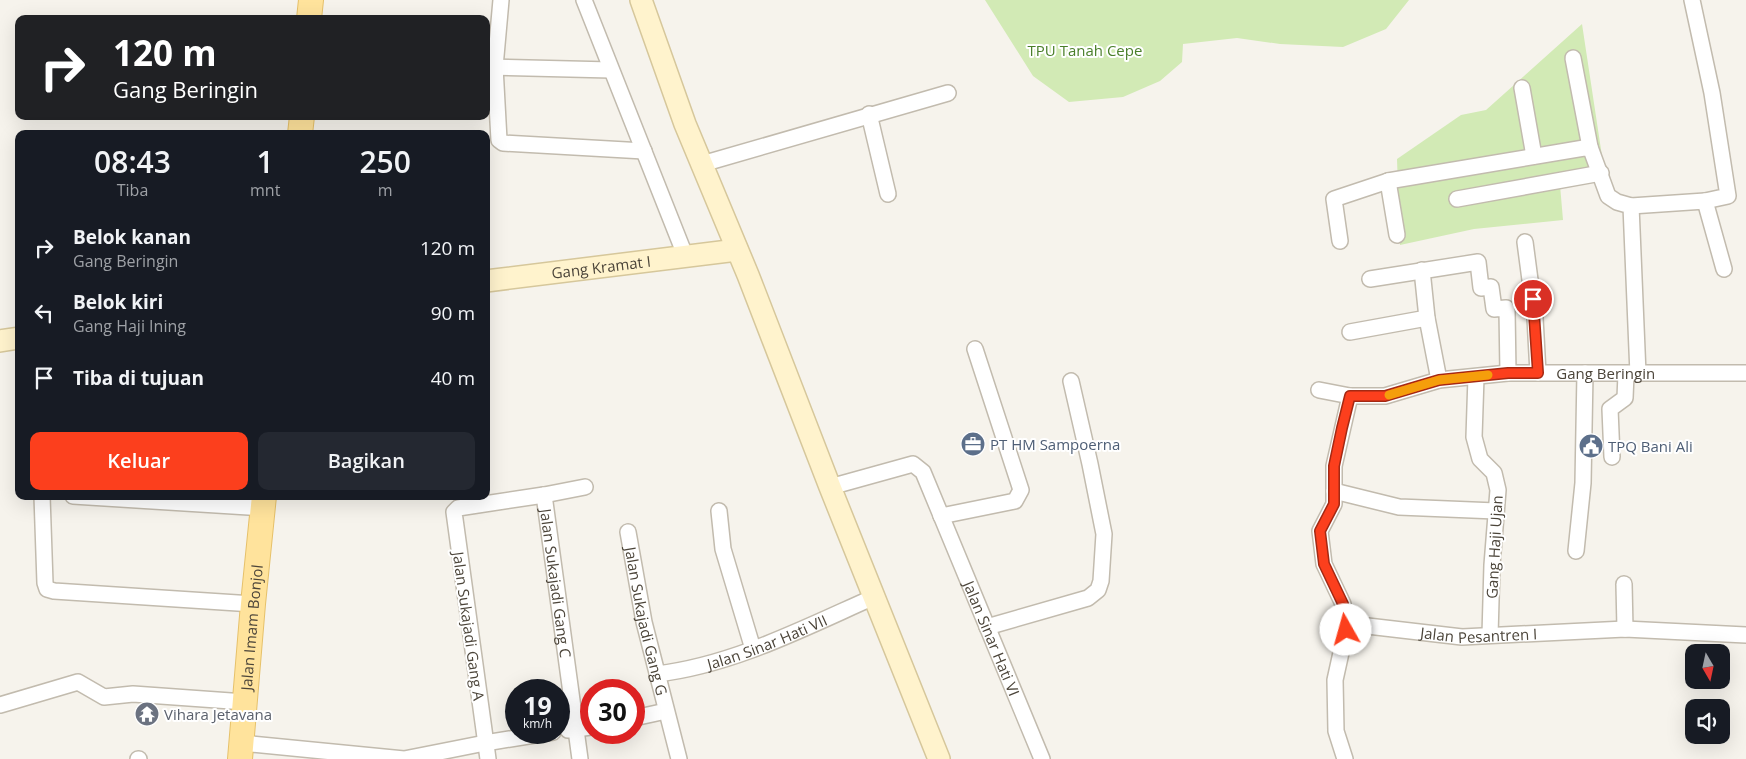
<!DOCTYPE html>
<html lang="id">
<head>
<meta charset="utf-8">
<style>
  body { margin:0; font-family:"Open Sans",sans-serif; background:#242831; color:#f1f3f6; height:100vh; display:flex; flex-direction:column; font-size:19px; white-space:nowrap }
  * { box-sizing:border-box; margin:0 }
  p { font-size:16px; color:#9ea1a6 }
  .icon { flex:none; width:28px; height:28px; fill:none; stroke:currentColor; stroke-width:2; stroke-linecap:round; stroke-linejoin:round }
  .map { position:relative; flex:1; overflow:hidden }
  .drawer { position:absolute; left:15px; top:130px; width:475px; height:370px; display:flex; flex-direction:column; background:#171b24; border-radius:10px; box-shadow:0 5px 20px #0002 }
  .drawer>* { flex:none }
  .guide { position:absolute; left:15px; top:15px; width:475px; height:105px; border-radius:10px; box-shadow:0 5px 20px #0002; background:#202124; color:#fff; overflow:hidden }
  .needle { width:32px; rotate:171deg }
  .fabs { position:absolute; left:1685px; top:644px; display:grid; gap:10px }
  .fabs a { display:grid; place-items:center; width:45px; height:45px; border-radius:10px; background:#171b24; box-shadow:0 5px 20px #0002; font-size:25px }
  .speed { position:absolute; left:505px; top:679px; display:flex; gap:10px; font-size:25px; font-weight:700; text-align:center }
  .speed>* { display:grid; place-content:center; width:65px; height:65px; border-radius:50%; background:#171b24; box-shadow:0 5px 20px #0002; line-height:1 }
  .speed small { font-size:12px; font-weight:400 }
  .speed .limit { border:8px solid #d22; background:#fff; color:#111 }
  .pin { position:absolute; display:grid; place-items:center; width:42px; height:42px; color:#fff; margin:-21px; border:2px solid #fff; border-radius:50%; box-shadow:0 1px 5px #0007 }
  .me { position:absolute; width:55px; margin:-28px; rotate:353deg; stroke-linejoin:round; filter:drop-shadow(0 0 4px #0008) }
  .turn { display:flex; align-items:center; gap:18px; height:105px; padding:0 15px; font-size:22px }
  .turn .icon { width:65px; height:65px; stroke-width:2.5 }
  .turn b { display:block; font-size:35px; line-height:42px }
  .eta { display:flex; justify-content:space-evenly; align-items:center; height:85px; text-align:center }
  .eta b { font-size:30px; font-weight:600; line-height:35px }
  .action { display:flex; gap:10px; margin-top:auto; padding:10px 15px }
  .action a { flex:1; height:58px; border-radius:10px; background:#fc3f1d; color:#fff; font-size:20px; font-weight:600; line-height:58px; text-align:center }
  .action a+a { background:#242831; color:#f1f3f6 }
  ul { padding:0; list-style:none }
  li { display:flex; align-items:center; gap:15px; height:65px; padding:0 15px }
  li div { flex:1 }
  li b { display:block; font-size:19px }
  li em { font-style:normal }
  .map>svg:first-child { display:block }
  .green { fill:#d2eab5 }
  .lines { fill:none; stroke-linecap:round; stroke-linejoin:round }
  .street-casing { stroke:#c2bbae; stroke-width:18 }
  .secondary-casing { stroke:#d6c79b; stroke-width:24 }
  .primary-casing { stroke:#e6c16a; stroke-width:26 }
  .street { stroke:#fff; stroke-width:15 }
  .secondary { stroke:#fff3cd; stroke-width:21 }
  .primary { stroke:#ffe39c; stroke-width:24 }
  .route-casing { stroke:#a42913; stroke-width:12 }
  .route { stroke:#fc3f1d; stroke-width:9 }
  .slow { stroke:#f59e0b; stroke-width:9 }
  .labels { text-anchor:middle; dominant-baseline:central; stroke-width:4; stroke-linejoin:round; paint-order:stroke }
  .park-label { font-size:15px; fill:#4a7f2a; stroke:#fff }
  .street-label { font-size:15px; fill:#4b4439; stroke:#fff }
  .service-label { font-size:15px; fill:#4e5e75; stroke:#fff; text-anchor:start }
  .worship-label { font-size:15px; fill:#5b616d; stroke:#fff; text-anchor:start }
</style>
</head>
<body>
<div class="map">
<svg width="1746" height="759" viewBox="0 0 1746 759">
  <rect width="100%" height="100%" fill="#f6f3ec"/>
  <g class="green">
    <polygon points="985,0 1409,0 1386,29 1343,47 1280,44 1237,38 1183,44 1182,62 1160,81 1123,97 1069,102 1033,76"/>
    <polygon points="1582,24 1605,176 1560,185 1563,220 1474,229 1400,245 1397,159 1461,115 1486,110"/>
  </g>
  <g class="lines">
    <defs>
      <g id="street">
        <polyline points="501,0 495,67 499,140 503,143 644,151"/>
        <polyline points="584,0 685,255"/>
        <polyline points="1573,58 1590,147"/>
        <polyline points="486,67 611,70"/>
        <polyline points="1522,88 1534,156"/>
        <polyline points="869,114 888,194"/>
        <polyline points="702,164 948,93"/>
        <polyline points="1388,181 1397,235"/>
        <polyline points="1457,199 1601,173"/>
        <polyline points="1705,201 1724,269"/>
        <polyline points="1631,206 1705,201 1728,196 1712,93 1692,0"/>
        <polyline points="1340,241 1334,199 1388,181 1590,147 1608,196 1617,202 1631,206 1638,374"/>
        <polyline points="1525,242 1535,318 1538,373"/>
        <polyline points="1422,270 1427,318 1439,380"/>
        <polyline points="1370,279 1478,262 1481,288 1491,287 1494,309 1506,308 1507,310 1508,373"/>
        <polyline points="1350,332 1427,318"/>
        <polyline points="1476,377 1474,437 1480,459 1494,473 1498,490 1492,565 1490,635"/>
        <path id="s1" d="M1319,390L1350,396H1385L1439,380L1508,373H1746"/>
        <polyline points="1612,457 1610,409 1625,398 1626,374"/>
        <path id="s2" d="M830,487L913,464L923,472L1042,759"/>
        <polyline points="1334,491 1399,507 1496,511"/>
        <path id="s3" d="M544,495L580,759"/>
        <polyline points="42,496 45,583 47,589 54,591 253,604"/>
        <polyline points="73,496 263,508"/>
        <polyline points="719,511 723,549 753,649"/>
        <polyline points="941,516 1015,501 1021,490 975,349"/>
        <path id="s4" d="M628,532L644,622L679,759"/>
        <polyline points="1576,551 1583,483 1585,373"/>
        <polyline points="1624,584 1625,629"/>
        <polyline points="987,627 1088,598 1098,590 1101,581 1104,534 1090,464 1071,381"/>
        <polyline points="1346,630 1343,604 1324,564 1320,531 1334,504 1334,466 1350,396"/>
        <path id="s5" d="M657,674C733,665 804,628 874,597"/>
        <polyline points="0,705 78,682 104,697 133,694 245,702"/>
        <polyline points="634,718 666,711"/>
        <polyline points="568,730 591,727"/>
        <polyline points="242,743 404,759 485,743 553,732"/>
        <polyline points="138,759 139,759"/>
        <polyline points="488,759 454,512 458,508 544,495 585,487"/>
        <path id="s6" d="M1345,759L1336,731L1335,680L1346,630L1359,625L1462,637L1625,629L1746,635"/>
      </g>
      <g id="secondary">
        <polyline points="641,0 685,124 748,275 830,487 939,759"/>
        <path id="s7" d="M486,281L737,250"/>
        <polyline points="0,341 19,338"/>
      </g>
      <g id="primary">
        <polyline points="309,19 311,0"/>
        <polyline points="300,134 302,116"/>
        <path id="s8" d="M240,759L253,604L264,496"/>
      </g>
    </defs>
    <use href="#street" class="street-casing"/>
    <use href="#secondary" class="secondary-casing"/>
    <use href="#primary" class="primary-casing"/>
    <use href="#street" class="street"/>
    <use href="#secondary" class="secondary"/>
    <use href="#primary" class="primary"/>
  </g>
  <g class="lines">
    <defs>
      <polyline id="route" points="1346,630 1343,604 1324,564 1320,531 1334,504 1334,466 1342,428 1350,396 1385,396 1439,380 1508,373 1538,373 1533,299"/>
    </defs>
    <use href="#route" class="route-casing"/>
    <use href="#route" class="route"/>
    <polyline class="slow" points="1389,395 1439,380 1488,375"/>
  </g>
  <defs>
    <symbol id="office-disc" viewBox="-11 -11 22 22"><circle r="9.5" fill="#5c6f8a" stroke="#fff"/><path d="M-6-3h4V-5.5h4V-3h4V5H-6ZM-1-4.5V-3h2v-1.5ZM-6 0V1H6V0Z" fill="#fff"/></symbol>
    <symbol id="civic-disc" viewBox="-11 -11 22 22"><circle r="9.5" fill="#5c6f8a" stroke="#fff"/><path d="M-.6-6.5H3V-4.5H.6V-3L4-1V1h2V6H-6V1h2V-1L-.6-3ZM-1.2 2.5V6h2.4V2.5Z" fill="#fff"/></symbol>
    <symbol id="temple-disc" viewBox="-11 -11 22 22"><circle r="9.5" fill="#6b7280" stroke="#fff"/><path d="M0-6L5-2H3V0L6.5 2.5H4V6H1.5V3h-3V6H-4V2.5H-6.5L-3 0V-2H-5Z" fill="#fff"/></symbol>
  </defs>
  <g fill-rule="evenodd">
    <use href="#office-disc" x="959" y="430" width="28" height="28"/>
    <use href="#civic-disc" x="1577" y="432" width="28" height="28"/>
    <use href="#temple-disc" x="133" y="700" width="28" height="28"/>
  </g>
  <g class="labels">
    <g class="park-label">
      <text x="1085" y="50">TPU Tanah Cepe</text>
    </g>
    <g class="street-label">
      <text stroke="none"><textPath href="#s7" startOffset="116">Gang Kramat I</textPath></text>
      <text stroke="none"><textPath href="#s1" startOffset="290">Gang Beringin</textPath></text>
      <text transform="translate(1494 547) rotate(-87)">Gang Haji Ujan</text>
      <text stroke="none"><textPath href="#s3" startOffset="89">Jalan Sukajadi Gang C</textPath></text>
      <text stroke="none"><textPath href="#s4" startOffset="91">Jalan Sukajadi Gang G</textPath></text>
      <text transform="translate(469 626) rotate(82)">Jalan Sukajadi Gang A</text>
      <text stroke="none"><textPath href="#s8" startOffset="132">Jalan Imam Bonjol</textPath></text>
      <text stroke="none"><textPath href="#s6" startOffset="266">Jalan Pesantren I</textPath></text>
      <text stroke="none"><textPath href="#s2" startOffset="279">Jalan Sinar Hati VI</textPath></text>
      <text stroke="none"><textPath href="#s5" startOffset="115">Jalan Sinar Hati VII</textPath></text>
    </g>
    <g class="service-label">
      <text x="990" y="444">PT HM Sampoerna</text>
      <text x="1608" y="446">TPQ Bani Ali</text>
    </g>
    <g class="worship-label">
      <text x="164" y="714">Vihara Jetavana</text>
    </g>
  </g>
</svg>
<div class="fabs">
<a><svg class="needle" viewBox="-14 -14 28 28"><path d="M0-13l5 13h-10z" fill="#e53935"/><path d="M0 13l5-13h-10z" fill="#9ea1a6"/></svg></a>
<a><svg class="icon" aria-label="sound" viewBox="0 0 24 24"><path d="M4 9h4l5-4v14l-5-4H4zM17 9q2 3 0 6"/></svg></a>
</div>
<div class="speed"><div>19<small>km/h</small></div><div class="limit">30</div></div>
<div class="pin" style="left:1533px;top:299px;background:#d93025"><svg class="icon" aria-label="arrive" viewBox="0 0 24 24"><path d="M6 21V4h12l-3 4 3 4H6"/></svg></div>
<svg class="me" style="left:1346px;top:630px" viewBox="-20 -20 40 40"><circle r="19" fill="#fff"/><path d="M0-13L10 11 0 6-10 11z" fill="#fc3f1d"/></svg>
<div class="guide">
<div class="turn"><svg class="icon" aria-label="right" viewBox="0 0 24 24"><path d="M7 20v-9h11M14 6l5 5-5 5"/></svg><div><b>120 m</b>Gang Beringin</div></div>
</div>
<section class="drawer">
<div class="eta">
<div><b>08:43</b><p>Tiba</p></div>
<div><b>1</b><p>mnt</p></div>
<div><b>250</b><p>m</p></div>
</div>
<ul>
<li><svg class="icon" aria-label="right" viewBox="0 0 24 24"><path d="M7 20v-9h11M14 6l5 5-5 5"/></svg><div><b>Belok kanan</b><p>Gang Beringin</p></div><em>120 m</em></li>
<li><svg class="icon" aria-label="left" viewBox="0 0 24 24"><path d="M17 20v-9H6M10 6l-5 5 5 5"/></svg><div><b>Belok kiri</b><p>Gang Haji Ining</p></div><em>90 m</em></li>
<li><svg class="icon" aria-label="arrive" viewBox="0 0 24 24"><path d="M6 21V4h12l-3 4 3 4H6"/></svg><div><b>Tiba di tujuan</b></div><em>40 m</em></li>
</ul>
<div class="action"><a>Keluar</a><a>Bagikan</a></div>
</section>
</div>
</body>
</html>
